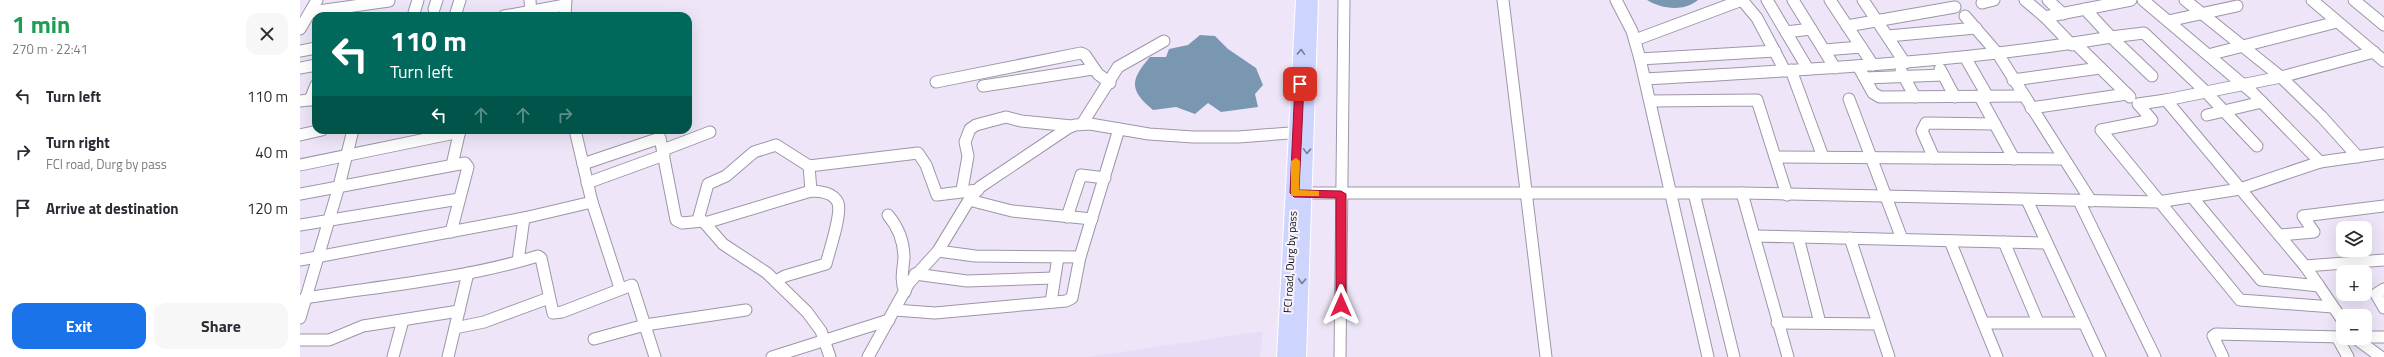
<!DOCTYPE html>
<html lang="en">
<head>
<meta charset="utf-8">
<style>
  body { margin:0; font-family:"Titillium Web",sans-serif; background:#f7f7f7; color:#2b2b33; height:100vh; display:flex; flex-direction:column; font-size:15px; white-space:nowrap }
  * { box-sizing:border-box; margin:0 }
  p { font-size:13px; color:#7c7c81 }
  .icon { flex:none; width:22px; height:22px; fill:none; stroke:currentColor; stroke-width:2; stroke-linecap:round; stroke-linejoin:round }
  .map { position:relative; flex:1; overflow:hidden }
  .panel { display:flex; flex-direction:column; background:#fff; width:300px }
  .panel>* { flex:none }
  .hud { position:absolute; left:12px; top:12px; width:380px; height:122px; border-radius:12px; box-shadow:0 4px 16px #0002; background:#00695c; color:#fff; overflow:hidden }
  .tools { position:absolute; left:2036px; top:221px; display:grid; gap:8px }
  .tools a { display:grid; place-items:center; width:36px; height:36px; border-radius:8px; background:#fff; box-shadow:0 4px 16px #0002; font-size:20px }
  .pin { position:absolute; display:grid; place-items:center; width:34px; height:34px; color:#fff; margin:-17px; border-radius:8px; box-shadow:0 2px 6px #0006 }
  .me { position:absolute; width:44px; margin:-22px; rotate:0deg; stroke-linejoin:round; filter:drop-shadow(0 0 3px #0008) }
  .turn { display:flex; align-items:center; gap:14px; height:84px; padding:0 12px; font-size:18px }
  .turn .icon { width:52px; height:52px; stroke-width:2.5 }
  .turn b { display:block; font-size:28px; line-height:34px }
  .lanes { display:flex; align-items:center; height:38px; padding:0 12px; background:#0003; justify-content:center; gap:20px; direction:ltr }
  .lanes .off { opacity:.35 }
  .round { display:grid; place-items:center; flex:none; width:42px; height:42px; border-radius:12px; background:#f7f7f7 }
  .summary { display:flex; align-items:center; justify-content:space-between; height:68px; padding:0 12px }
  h1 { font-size:24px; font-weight:700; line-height:30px; color:#1e9e55 }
  .action { display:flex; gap:8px; margin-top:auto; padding:8px 12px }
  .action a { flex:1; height:46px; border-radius:12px; background:#1a73e8; color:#fff; font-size:16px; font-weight:700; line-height:46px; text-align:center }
  .action a+a { background:#f7f7f7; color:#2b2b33 }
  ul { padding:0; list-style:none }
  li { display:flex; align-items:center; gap:12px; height:56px; padding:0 12px }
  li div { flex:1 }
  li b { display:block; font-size:15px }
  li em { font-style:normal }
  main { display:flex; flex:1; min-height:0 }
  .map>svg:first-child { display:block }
  .built { fill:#e8ddf7 }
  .water { fill:#7a97b2 }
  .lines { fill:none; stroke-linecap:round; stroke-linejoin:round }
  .minor-casing { stroke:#9d96a7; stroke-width:13 }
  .major-casing { stroke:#fff; stroke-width:2 }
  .minor { stroke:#fff; stroke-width:11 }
  .major { fill:#cdd5fe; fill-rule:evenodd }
  .oneway { stroke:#777a93 }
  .route { fill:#e11d48; stroke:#92132f }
  .slow { fill:#f59e0b }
  .labels { text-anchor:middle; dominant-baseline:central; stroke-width:4; stroke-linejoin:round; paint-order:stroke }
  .street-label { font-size:11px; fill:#0d0b10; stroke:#f9f5fd }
</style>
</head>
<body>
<main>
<section class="panel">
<div class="summary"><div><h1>1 min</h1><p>270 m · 22:41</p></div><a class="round"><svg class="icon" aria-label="close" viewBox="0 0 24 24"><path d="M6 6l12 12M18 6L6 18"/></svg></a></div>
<ul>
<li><svg class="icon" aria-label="left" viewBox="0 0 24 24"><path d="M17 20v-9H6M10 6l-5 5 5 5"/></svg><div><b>Turn left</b></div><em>110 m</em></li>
<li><svg class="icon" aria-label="right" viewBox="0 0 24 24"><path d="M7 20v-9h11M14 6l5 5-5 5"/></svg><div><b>Turn right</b><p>FCI road, Durg by pass</p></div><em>40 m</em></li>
<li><svg class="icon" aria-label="arrive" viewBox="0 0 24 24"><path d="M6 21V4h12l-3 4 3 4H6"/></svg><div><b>Arrive at destination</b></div><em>120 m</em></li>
</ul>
<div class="action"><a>Exit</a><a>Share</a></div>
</section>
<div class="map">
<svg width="2084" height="357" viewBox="0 0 2084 357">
  <rect width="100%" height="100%" fill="#eee6f8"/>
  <polygon class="built" points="963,331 960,357 787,357"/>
  <g class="water">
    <path d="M1347,0H1398C1384,12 1361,9 1347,0Z"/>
    <path d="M900,35L915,36L928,49L956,68L963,85L955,94L958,107L921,112L908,103L895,114L876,107L853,110C829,90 830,80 850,57H866L869,49L888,45Z"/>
  </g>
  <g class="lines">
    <defs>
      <g id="minor">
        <polyline points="230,0 231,16"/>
        <polyline points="1203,0 1246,357"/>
        <polyline points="1316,0 1332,31 1340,59 1408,357"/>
        <polyline points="1442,0 1457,18 1485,71"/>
        <polyline points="1467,0 1508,69"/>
        <polyline points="1493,0 1535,68"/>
        <polyline points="1530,0 1573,65"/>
        <polyline points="1563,0 1605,63"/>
        <polyline points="1725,0 1745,17"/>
        <polyline points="1748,0 1763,14"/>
        <polyline points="1843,0 1953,93 2020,162"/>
        <polyline points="1885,0 1981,77 2022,117 2058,157"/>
        <polyline points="2012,0 2084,61"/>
        <polyline points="2054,0 2084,25"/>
        <polyline points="1682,3 1694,0"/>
        <polyline points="134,9 137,0"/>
        <polyline points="11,12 89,1"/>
        <polyline points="113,16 118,0"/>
        <polyline points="155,16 160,0"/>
        <polyline points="204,16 265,5"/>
        <polyline points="265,16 266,0"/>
        <polyline points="1665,16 1698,54 1791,201"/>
        <polyline points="1868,21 1937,6"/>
        <polyline points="1547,26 1655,7"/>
        <polyline points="0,29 17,0"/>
        <polyline points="1486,32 1511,29"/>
        <polyline points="1588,36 1676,28"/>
        <polyline points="1811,37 1844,33 1905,91 1957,146"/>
        <polyline points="1811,37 1852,76"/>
        <polyline points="1335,40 1442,0"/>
        <polyline points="1776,44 1830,97"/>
        <polyline points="1772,45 1745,17 1831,0"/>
        <polyline points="1524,50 1561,47"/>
        <polyline points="0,51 16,48"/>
        <polyline points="2074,52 1981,77 1866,100 2005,266 2084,260"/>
        <polyline points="1908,55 2037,22"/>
        <polyline points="1665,57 1688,97"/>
        <polyline points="1340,59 1475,51"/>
        <polyline points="1558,66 1573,93 1580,97 1723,96"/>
        <polyline points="0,68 16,65"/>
        <polyline points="1640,69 1655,97"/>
        <polyline points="1491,70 1523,157"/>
        <polyline points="1601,71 1615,97"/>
        <polyline points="1565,78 1643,75"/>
        <path d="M1345,79C1501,70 1657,63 1811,37L1785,9"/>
        <polyline points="1713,80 1800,68"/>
        <polyline points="636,82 781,53 785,55 798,74 810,83"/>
        <polyline points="683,86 793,69"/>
        <polyline points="1680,97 1714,159"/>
        <polyline points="1549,99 1602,239"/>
        <polyline points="10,100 16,85"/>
        <polyline points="1866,100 1838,104 1852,120 1801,130 1940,300 2033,307"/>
        <polyline points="0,101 16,99"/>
        <polyline points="1350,101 1457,100 1487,195"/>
        <polyline points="1731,108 1827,94"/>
        <polyline points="1907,115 1962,102"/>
        <polyline points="782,124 818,67 864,41"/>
        <polyline points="275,130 292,202 320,288"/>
        <polyline points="0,135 22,130"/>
        <polyline points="363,150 410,132"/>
        <polyline points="1475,157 1764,159"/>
        <polyline points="1634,158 1622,131 1626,123 1695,124"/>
        <polyline points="283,164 360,138 376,220 382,223 403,221 423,244 467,273 507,312 521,331 530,357"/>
        <polyline points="0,165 160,132"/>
        <polyline points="152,165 160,130"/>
        <polyline points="509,166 511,191"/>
        <polyline points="287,183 364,155"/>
        <polyline points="662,190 668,156 665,142 670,129 676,125 706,117 721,121 772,126"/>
        <polyline points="997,193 1442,193 1858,202 1940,189 2020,162 2084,153"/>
        <polyline points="1394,193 1434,357"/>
        <polyline points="1442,193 1488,357"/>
        <polyline points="0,194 165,163 168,167 151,232"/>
        <polyline points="1892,197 1961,280 2019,286 2005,266"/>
        <polyline points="669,200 712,211 792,219"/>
        <polyline points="1727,200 1800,357"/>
        <polyline points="1779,201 1855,357"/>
        <path d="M588,215C598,227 604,242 604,258C603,271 600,280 605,292"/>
        <polyline points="767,217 781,175 805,178"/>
        <polyline points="398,220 408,184 426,176 454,152 476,145 509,166 618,153 626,165 637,195 678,190"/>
        <path d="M405,223L511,191C520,191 534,193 538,203C542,214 529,252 526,264L485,276L476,281"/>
        <polyline points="0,225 159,199"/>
        <polyline points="1980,235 2014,232 2003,216 2084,206"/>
        <polyline points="1454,236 1746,243"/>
        <polyline points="1498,237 1520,323"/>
        <polyline points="1550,238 1589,357"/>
        <polyline points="1650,241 1697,357"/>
        <polyline points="1704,242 1738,322"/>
        <polyline points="638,251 675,256 780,257"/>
        <polyline points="0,260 224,218 292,202"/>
        <polyline points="218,261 224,218"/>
        <polyline points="615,274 667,281 754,278"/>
        <polyline points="2019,286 2043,321"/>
        <polyline points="2084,289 2076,294 2084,308"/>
        <path d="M5,298C82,286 163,279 238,256L241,258L253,313L262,312L332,285L355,357"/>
        <polyline points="751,302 758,257"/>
        <polyline points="595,310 635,313 766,301 772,298 780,257 819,129"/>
        <polyline points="0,318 39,186 53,130"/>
        <polyline points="1477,323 1578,324"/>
        <polyline points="1684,323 1784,323"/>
        <polyline points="155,328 184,322 249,298"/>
        <polyline points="2037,337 2048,357"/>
        <polyline points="2065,337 2084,337"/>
        <polyline points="2055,338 2081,357"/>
        <polyline points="294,339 345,325 446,310"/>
        <polyline points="0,340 29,340 63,326 159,311"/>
        <polyline points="93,357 103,320"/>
        <polyline points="148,357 168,273"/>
        <polyline points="472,357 589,320"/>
        <polyline points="568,357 609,283 638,251 669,200 680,187 768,128 775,125 790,124 849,134 893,137 938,137 1003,132"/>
        <polyline points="1040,357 1044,0"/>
        <polyline points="1923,357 1913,336 1916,334 2043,337"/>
      </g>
      <polygon id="major" points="996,0 1018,0 1006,357 977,357"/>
    </defs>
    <use href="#minor" class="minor-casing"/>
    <use href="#major" class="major-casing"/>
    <use href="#minor" class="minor"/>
    <use href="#major" class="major"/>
  </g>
  <defs><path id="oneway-chevron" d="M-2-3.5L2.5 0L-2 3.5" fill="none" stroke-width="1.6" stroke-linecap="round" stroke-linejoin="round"/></defs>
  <g class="oneway">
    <use href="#oneway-chevron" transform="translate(1001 52) rotate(-88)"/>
    <use href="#oneway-chevron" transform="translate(1007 151) rotate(92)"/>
    <use href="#oneway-chevron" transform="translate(1002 281) rotate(93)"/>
  </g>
  <polygon class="route" points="1000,81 1004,84 999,190 1041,191 1046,194 1046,305 1041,309 1036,305 1036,198 994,197 990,193 995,84"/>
  <polygon class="slow" points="996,158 1000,161 999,190 1019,191 1019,196 991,196 991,161"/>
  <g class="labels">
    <g class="street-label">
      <text transform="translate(990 262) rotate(-87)">FCI road, Durg by pass</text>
    </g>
  </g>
</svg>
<div class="tools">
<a><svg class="icon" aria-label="layers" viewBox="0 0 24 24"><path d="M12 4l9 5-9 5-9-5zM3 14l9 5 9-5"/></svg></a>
<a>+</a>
<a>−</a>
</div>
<div class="pin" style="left:1000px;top:84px;background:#d93025"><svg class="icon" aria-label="arrive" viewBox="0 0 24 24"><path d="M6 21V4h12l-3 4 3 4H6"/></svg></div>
<svg class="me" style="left:1041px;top:305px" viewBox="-20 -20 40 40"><path d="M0-17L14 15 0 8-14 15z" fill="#e11d48" stroke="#fff" stroke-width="4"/></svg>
<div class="hud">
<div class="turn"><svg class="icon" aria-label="left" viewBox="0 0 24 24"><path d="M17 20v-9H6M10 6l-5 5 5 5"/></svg><div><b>110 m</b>Turn left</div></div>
<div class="lanes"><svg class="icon" aria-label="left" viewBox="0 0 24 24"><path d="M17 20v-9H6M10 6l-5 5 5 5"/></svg><svg class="icon off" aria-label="ahead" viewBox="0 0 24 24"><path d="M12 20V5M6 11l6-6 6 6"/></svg><svg class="icon off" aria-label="ahead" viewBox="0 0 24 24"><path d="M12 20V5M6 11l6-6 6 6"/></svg><svg class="icon off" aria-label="right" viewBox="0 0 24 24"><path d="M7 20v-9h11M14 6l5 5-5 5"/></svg></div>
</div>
</div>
</main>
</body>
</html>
